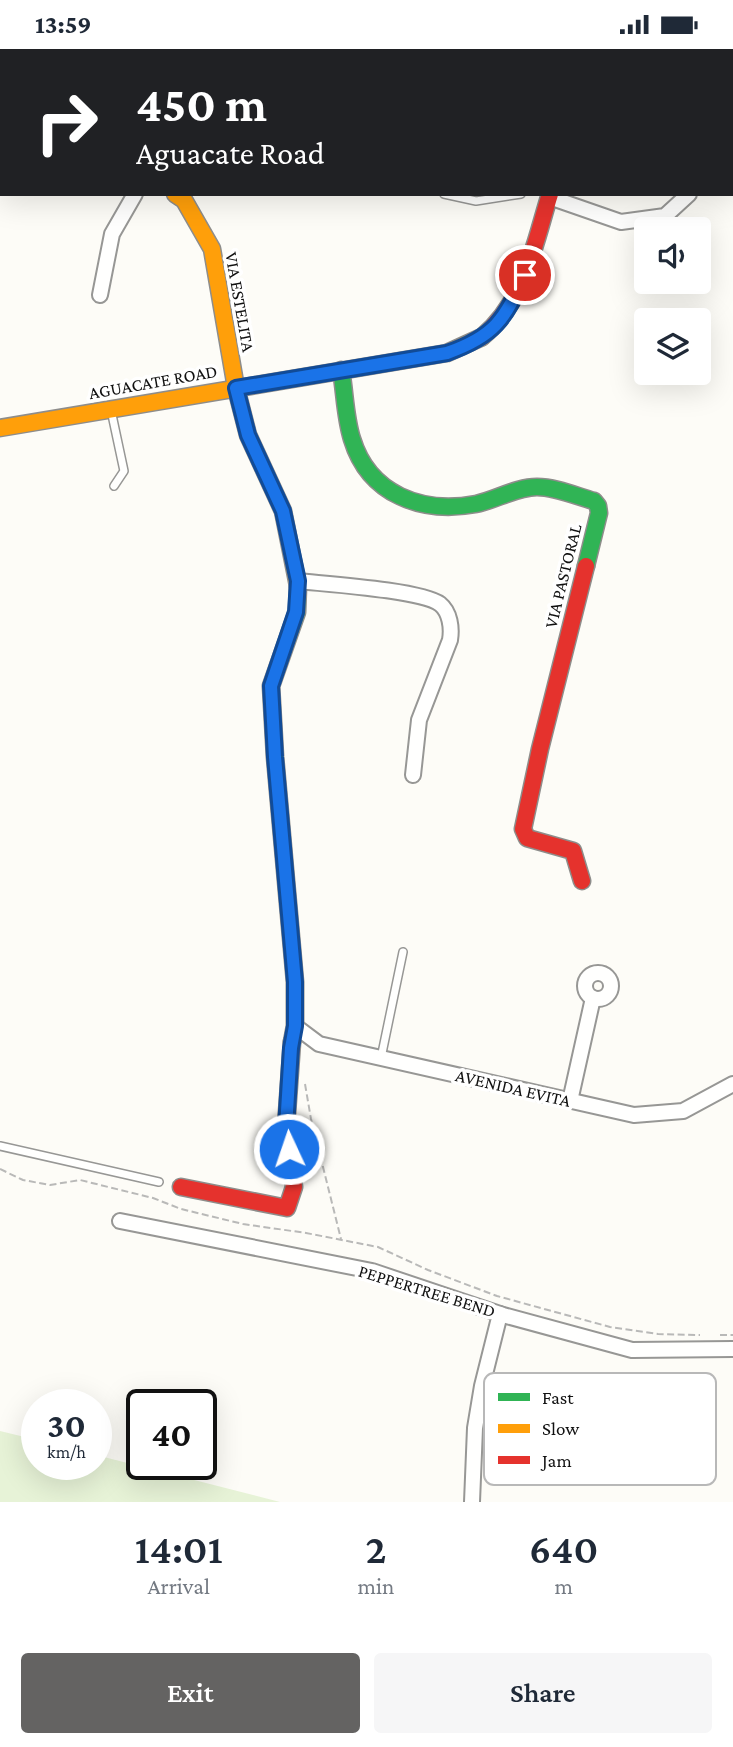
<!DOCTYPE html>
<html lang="en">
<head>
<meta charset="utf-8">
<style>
  body { margin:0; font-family:"Crimson Pro",serif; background:#f6f6f7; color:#1f2937; height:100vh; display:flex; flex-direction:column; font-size:26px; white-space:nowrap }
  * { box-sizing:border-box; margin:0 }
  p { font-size:23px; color:#747a83 }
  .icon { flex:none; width:38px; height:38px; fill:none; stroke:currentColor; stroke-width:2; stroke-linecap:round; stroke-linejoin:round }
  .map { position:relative; height:1453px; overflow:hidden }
  .panel { display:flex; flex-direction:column; background:#fff; flex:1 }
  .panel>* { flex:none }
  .hud { position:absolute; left:0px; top:0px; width:733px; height:147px; box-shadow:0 7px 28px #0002; background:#202124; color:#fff; overflow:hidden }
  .tools { position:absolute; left:634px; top:168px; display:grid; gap:14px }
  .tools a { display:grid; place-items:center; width:77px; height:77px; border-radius:7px; background:#fff; box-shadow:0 7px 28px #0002; font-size:35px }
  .speed { position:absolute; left:21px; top:1340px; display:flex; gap:14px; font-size:35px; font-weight:700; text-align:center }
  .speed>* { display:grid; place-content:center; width:91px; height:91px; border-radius:50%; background:#fff; box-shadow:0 7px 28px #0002; line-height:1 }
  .speed small { font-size:18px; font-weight:400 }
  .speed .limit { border:4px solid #111; border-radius:10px; background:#fff; color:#111 }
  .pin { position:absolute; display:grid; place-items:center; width:60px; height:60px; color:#fff; margin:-30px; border:4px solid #fff; border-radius:50%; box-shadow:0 2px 7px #0007 }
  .me { position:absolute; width:77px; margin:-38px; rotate:357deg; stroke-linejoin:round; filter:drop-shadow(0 0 5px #0008) }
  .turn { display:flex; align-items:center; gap:24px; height:147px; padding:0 21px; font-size:32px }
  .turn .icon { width:91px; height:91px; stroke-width:2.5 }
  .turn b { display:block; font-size:49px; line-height:60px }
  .eta { display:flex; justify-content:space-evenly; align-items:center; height:119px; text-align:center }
  .eta b { font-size:42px; font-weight:600; line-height:49px }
  .action { display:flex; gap:14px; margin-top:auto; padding:14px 21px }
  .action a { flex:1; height:80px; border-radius:7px; background:#646362; color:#fff; font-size:28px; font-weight:600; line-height:80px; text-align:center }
  .action a+a { background:#f6f6f7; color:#1f2937 }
  .status { display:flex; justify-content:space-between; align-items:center; height:49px; padding:0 35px; background:#fff; direction:ltr }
  .status svg { height:19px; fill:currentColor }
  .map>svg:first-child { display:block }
  .green { fill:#e7f3d7 }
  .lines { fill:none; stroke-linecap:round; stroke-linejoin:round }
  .lane-casing { stroke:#979795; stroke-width:10 }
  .street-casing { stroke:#979795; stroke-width:18 }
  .fast-casing { stroke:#8e8d8b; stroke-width:19 }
  .slow-casing { stroke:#8e8d8b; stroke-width:19 }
  .jam-casing { stroke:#8e8d8b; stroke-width:19 }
  .path { stroke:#b9b9b8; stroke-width:2; stroke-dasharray:7 3.5; stroke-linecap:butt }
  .lane { stroke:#fffffe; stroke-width:7 }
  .street { stroke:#fffffe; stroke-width:14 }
  .fast { stroke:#30b455; stroke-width:16 }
  .slow { stroke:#ff9f0a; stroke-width:16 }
  .jam { stroke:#e5322d; stroke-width:16 }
  .route-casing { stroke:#114b97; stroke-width:18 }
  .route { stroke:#1a73e8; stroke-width:12 }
  .labels { text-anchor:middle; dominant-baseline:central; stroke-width:7; stroke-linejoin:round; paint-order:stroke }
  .street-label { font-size:18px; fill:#111; stroke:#fff }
  .key { fill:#fff; stroke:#b8b8b8; stroke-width:2 }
  .key-label { font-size:19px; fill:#111 }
</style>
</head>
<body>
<div class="status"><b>13:59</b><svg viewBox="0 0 49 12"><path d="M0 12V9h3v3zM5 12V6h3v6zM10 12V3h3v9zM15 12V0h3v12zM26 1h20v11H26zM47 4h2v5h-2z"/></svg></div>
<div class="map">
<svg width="733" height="1453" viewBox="0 0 733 1453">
  <rect width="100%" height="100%" fill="#fdfcf7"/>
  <polygon class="green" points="0,1382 37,1391 37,1416 96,1416 96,1406 280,1453 0,1453"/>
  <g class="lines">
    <defs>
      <g id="lane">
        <polyline points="444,145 476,152 521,145"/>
        <polyline points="111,361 124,422 114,437"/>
        <polyline points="381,1009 403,903"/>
        <polyline points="0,1097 159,1133"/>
      </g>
      <g id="street">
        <polyline points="10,0 11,2"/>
        <polyline points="294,2 297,0"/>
        <polyline points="732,110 733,109"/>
        <polyline points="549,148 621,173 665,167 689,145"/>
        <polyline points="100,246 112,185 135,145"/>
        <path d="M298,532C325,535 421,541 440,555C450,563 452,579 450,591L419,671L413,726"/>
        <circle cx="598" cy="937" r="13"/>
        <polyline points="295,977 319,995 634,1066 683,1062 733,1035"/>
        <polyline points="570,1052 593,949"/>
        <polyline points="120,1172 372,1222 503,1266 632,1301 733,1300"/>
        <polyline points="472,1453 475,1379 482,1337 500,1265"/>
      </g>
      <g id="fast">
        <path d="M341,321C345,344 345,368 352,390C369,446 422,465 476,455C496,451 516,438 537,438C556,438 576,447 594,452L598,457L599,464L586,517"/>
        <polyline points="292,993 295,977 295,933 275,708 271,637 297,563 298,537"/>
      </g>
      <g id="slow">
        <polyline points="175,145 184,151 212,200 236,339 248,386 283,462 298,537"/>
        <polyline points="0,379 447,304 482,288"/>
      </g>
      <g id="jam">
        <polyline points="639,2 641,0"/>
        <path d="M482,288C525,252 534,196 550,145"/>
        <polyline points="582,832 573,802 527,789 523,780 540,700 586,517"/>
        <polyline points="181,1138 287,1159 294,1138 286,1078 292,993"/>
      </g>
    </defs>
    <use href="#lane" class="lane-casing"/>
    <use href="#street" class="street-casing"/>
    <use href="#fast" class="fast-casing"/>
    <use href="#slow" class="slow-casing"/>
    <use href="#jam" class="jam-casing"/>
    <g class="path">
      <polyline points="305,1035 311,1070 341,1190"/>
      <polyline points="0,1120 23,1131 50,1136 80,1131 153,1149 181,1160 243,1175 306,1184 378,1198 428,1221 497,1247 610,1278 658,1285 700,1286"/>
      <polyline points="720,1286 733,1286"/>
    </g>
    <use href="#lane" class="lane"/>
    <use href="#street" class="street"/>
    <use href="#fast" class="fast"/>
    <use href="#slow" class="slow"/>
    <use href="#jam" class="jam"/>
  </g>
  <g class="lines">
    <defs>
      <path id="route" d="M289,1100L286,1078L291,999L295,977V933L275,708L271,637L296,563L298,532L283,462L248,386L236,339L447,304C495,287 504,271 525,226"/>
    </defs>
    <use href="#route" class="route-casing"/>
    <use href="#route" class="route"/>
  </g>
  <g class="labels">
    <g class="street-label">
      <text transform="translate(240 253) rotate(80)">VIA ESTELITA</text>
      <text transform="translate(153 333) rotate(-10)">AGUACATE ROAD</text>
      <text transform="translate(563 527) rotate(-76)">VIA PASTORAL</text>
      <text transform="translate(513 1039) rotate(13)">AVENIDA EVITA</text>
      <text transform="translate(427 1242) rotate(17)">PEPPERTREE BEND</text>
    </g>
  </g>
  <rect x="484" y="1324" width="232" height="112" rx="10" class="key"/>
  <rect x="498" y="1344" width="32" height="8" fill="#30b455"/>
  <rect x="498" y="1375" width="32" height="9" fill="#ff9f0a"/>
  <rect x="498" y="1407" width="32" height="8" fill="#e5322d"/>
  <g class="key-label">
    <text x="542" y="1355">Fast</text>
    <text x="542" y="1386">Slow</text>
    <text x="542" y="1418">Jam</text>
  </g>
</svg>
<div class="tools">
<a><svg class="icon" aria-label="sound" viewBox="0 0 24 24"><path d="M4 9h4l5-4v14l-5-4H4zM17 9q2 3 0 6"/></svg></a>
<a><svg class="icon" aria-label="layers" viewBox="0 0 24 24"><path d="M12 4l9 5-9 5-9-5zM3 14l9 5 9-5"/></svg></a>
</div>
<div class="speed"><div>30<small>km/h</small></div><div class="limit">40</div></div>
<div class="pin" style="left:525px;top:226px;background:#d93025"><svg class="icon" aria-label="arrive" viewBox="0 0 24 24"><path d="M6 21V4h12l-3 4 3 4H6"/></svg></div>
<svg class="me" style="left:289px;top:1100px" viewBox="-20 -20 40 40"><circle r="17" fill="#1a73e8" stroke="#fff" stroke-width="3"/><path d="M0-11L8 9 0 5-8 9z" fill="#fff"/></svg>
<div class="hud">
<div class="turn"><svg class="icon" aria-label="right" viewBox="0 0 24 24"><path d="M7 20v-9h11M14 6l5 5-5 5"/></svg><div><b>450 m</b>Aguacate Road</div></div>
</div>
</div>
<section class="panel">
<div class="eta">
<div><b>14:01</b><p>Arrival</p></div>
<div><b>2</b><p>min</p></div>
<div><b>640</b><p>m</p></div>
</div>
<div class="action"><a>Exit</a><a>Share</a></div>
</section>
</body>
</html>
